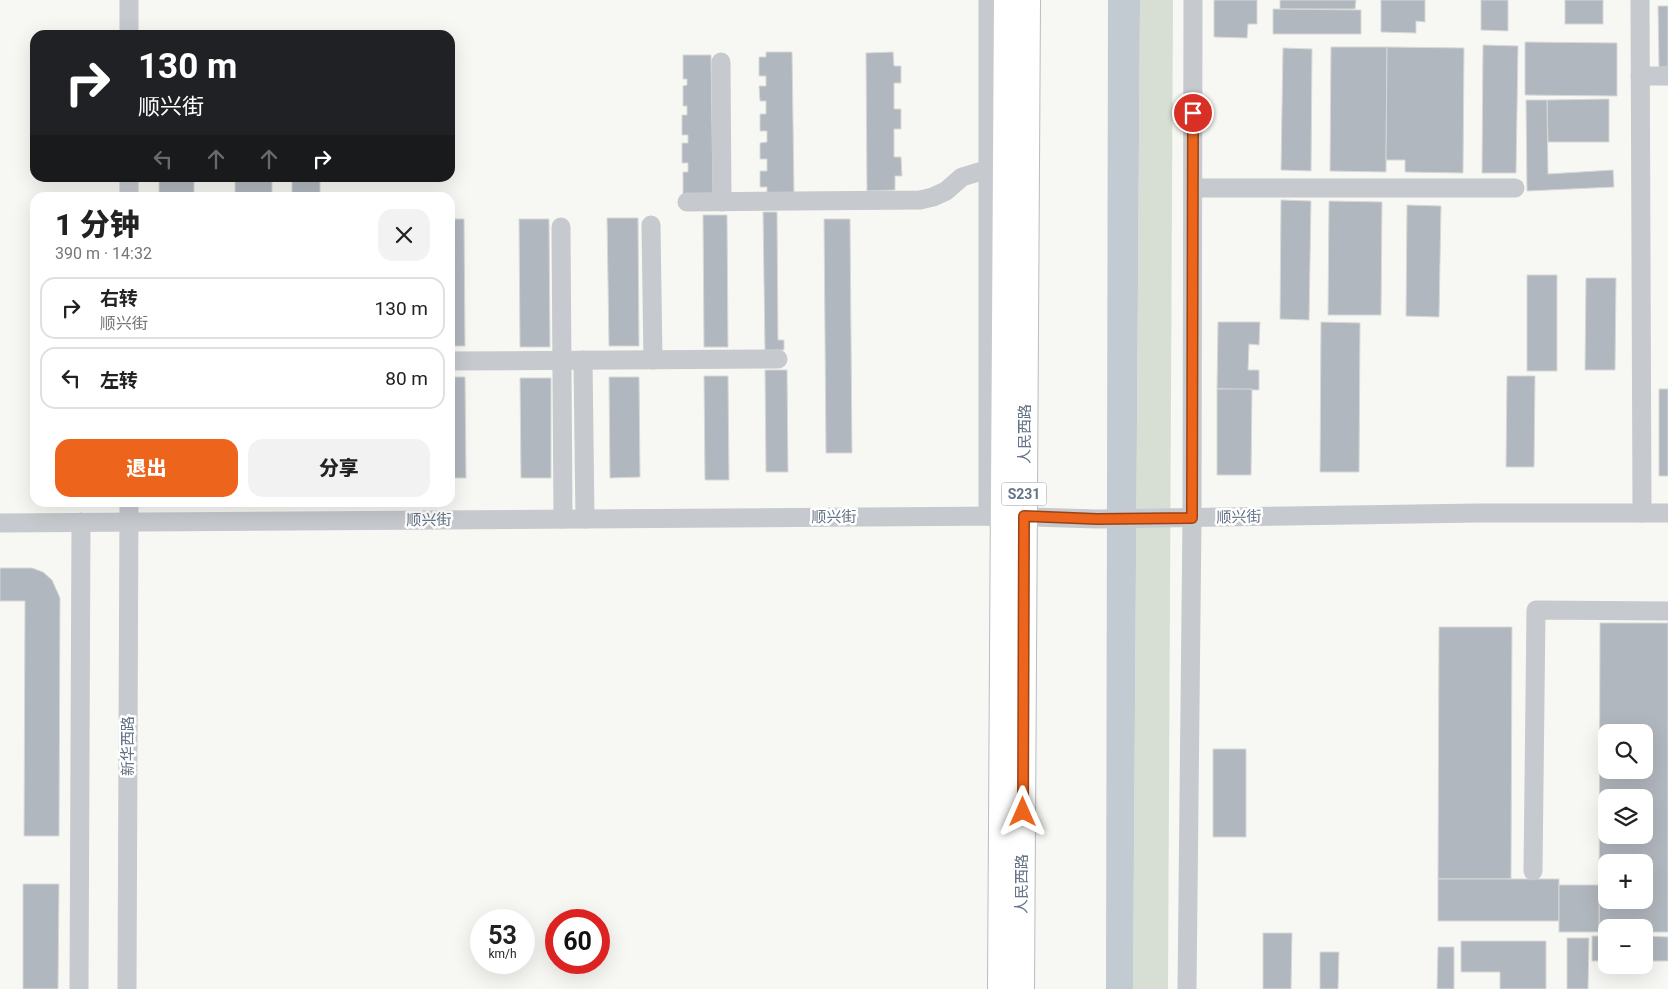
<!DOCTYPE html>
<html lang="zh">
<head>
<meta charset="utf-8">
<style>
  body { margin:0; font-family:Roboto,"Noto Sans SC",sans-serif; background:#f2f2f2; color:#222; height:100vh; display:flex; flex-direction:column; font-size:19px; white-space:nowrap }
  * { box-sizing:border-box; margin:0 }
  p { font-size:16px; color:#767676 }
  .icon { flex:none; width:28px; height:28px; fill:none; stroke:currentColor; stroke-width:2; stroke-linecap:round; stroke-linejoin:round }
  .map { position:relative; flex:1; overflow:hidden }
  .side { position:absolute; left:30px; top:192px; width:425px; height:315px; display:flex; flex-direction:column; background:#fff; border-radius:15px; box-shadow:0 5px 20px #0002 }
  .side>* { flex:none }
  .banner { position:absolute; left:30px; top:30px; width:425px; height:152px; border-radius:15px; box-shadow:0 5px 20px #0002; background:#202124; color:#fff; overflow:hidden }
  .tools { position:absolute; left:1598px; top:724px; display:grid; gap:10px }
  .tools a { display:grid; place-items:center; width:55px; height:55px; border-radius:10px; background:#fff; box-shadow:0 5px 20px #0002; font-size:25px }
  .speed { position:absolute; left:470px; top:909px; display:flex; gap:10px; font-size:25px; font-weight:700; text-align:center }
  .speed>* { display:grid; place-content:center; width:65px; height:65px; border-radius:50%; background:#fff; box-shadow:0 5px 20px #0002; line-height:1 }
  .speed small { font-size:12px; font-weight:400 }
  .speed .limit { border:8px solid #d22; background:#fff; color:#111 }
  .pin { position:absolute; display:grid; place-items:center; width:42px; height:42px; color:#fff; margin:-21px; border:2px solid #fff; border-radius:50%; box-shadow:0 1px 5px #0007 }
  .me { position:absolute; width:55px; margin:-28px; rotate:0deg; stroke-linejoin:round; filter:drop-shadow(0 0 4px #0008) }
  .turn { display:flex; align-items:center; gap:18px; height:105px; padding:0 25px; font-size:22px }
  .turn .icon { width:65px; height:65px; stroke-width:2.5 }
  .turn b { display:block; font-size:35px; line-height:42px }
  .lanes { display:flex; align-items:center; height:48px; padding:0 25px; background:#0003; justify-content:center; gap:25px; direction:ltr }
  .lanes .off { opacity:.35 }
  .round { display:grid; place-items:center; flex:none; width:52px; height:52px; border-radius:15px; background:#f2f2f2 }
  .summary { display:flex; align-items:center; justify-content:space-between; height:85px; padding:0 25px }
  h1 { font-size:30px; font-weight:800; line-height:38px }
  .primary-button { display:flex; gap:10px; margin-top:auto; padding:10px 25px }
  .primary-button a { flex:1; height:58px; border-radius:15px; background:#ed651d; color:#fff; font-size:20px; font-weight:800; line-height:58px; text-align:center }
  .primary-button a+a { background:#f2f2f2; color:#222 }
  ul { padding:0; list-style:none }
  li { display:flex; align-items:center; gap:15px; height:62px; margin:0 10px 8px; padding:0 15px; border:2px solid #e0e0e0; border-radius:15px }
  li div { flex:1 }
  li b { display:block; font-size:19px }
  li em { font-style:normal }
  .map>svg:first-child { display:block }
  .green { fill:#d7dfd4 }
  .water { fill:#c2cbd1 }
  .building { fill:#b1b7be; stroke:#d8d8d6; fill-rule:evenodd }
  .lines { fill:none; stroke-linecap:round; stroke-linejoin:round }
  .major-casing { stroke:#b9bcc0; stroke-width:26 }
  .minor { stroke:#c6c9cd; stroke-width:19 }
  .major { stroke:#fff; stroke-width:24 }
  .route-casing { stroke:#9a4213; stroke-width:12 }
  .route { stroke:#ed651d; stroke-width:9 }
  .labels { text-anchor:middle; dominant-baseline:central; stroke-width:5; stroke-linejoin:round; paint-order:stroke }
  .shield { fill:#fff; stroke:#929daa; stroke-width:1 }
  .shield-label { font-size:14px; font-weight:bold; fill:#647386 }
  .street-label { font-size:15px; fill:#647386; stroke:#fff }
</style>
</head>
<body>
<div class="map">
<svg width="1668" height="989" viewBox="0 0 1668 989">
  <rect width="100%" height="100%" fill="#f7f7f3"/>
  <polygon class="green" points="1140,0 1173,0 1168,989 1133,989"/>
  <polygon class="water" points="1108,0 1140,0 1133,989 1106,989"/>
  <g class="building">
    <polygon points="1214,0 1257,0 1257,24 1248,24 1247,38 1214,37"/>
    <polygon points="1280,0 1356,0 1355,9 1280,9"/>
    <polygon points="1381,0 1425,0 1425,22 1416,21 1416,33 1381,32"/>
    <polygon points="1481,0 1508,0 1508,31 1481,30"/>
    <rect x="1565" y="0" width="38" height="24"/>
    <polygon points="1658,6 1668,6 1668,67 1659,67"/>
    <polygon points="1273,9 1361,10 1361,34 1273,34"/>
    <polygon points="1525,42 1617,43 1617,96 1525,95"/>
    <polygon points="1483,45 1518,46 1516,173 1482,173"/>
    <polygon points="1331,47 1387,47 1386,172 1330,171"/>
    <polygon points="1387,47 1464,48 1463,173 1405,172 1405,160 1386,160"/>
    <polygon points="1283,48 1312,49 1311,171 1281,170"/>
    <polygon points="766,52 792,52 794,193 767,193 767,187 760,187 760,171 767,171 767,159 760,159 760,143 767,142 767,131 760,131 760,114 766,114 766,101 760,101 759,86 766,86 766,76 759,76 759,57 766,57"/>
    <polygon points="893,52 894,66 901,66 901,83 894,83 894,109 901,109 901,129 894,129 894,157 901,157 902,176 895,176 895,190 867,191 866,53"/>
    <polygon points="683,55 711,55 713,196 683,196 683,172 688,172 688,163 682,163 682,143 688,143 688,135 682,135 682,115 687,115 687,106 683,106 683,86 687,85 687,79 683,79"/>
    <polygon points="1609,99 1609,142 1548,142 1547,100"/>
    <polygon points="1526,100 1547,100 1548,174 1613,170 1614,187 1527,191"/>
    <rect x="159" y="178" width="35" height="20"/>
    <rect x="235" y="178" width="37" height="20"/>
    <rect x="292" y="178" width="28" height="20"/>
    <polygon points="1281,200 1311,201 1309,320 1280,319"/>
    <polygon points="1329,201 1382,202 1381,315 1328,315"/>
    <polygon points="1407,205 1441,206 1439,317 1406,316"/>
    <polygon points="763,212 777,212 778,340 784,340 784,350 765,350"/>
    <polygon points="703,215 727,215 728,347 704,347"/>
    <polygon points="607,218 638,218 639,346 609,346"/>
    <polygon points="450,219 464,219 465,346 450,346"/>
    <polygon points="519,219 549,219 550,347 520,347"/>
    <polygon points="824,219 850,219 852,453 826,453"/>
    <rect x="1527" y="275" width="30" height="96"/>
    <polygon points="1586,278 1616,278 1615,370 1585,370"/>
    <polygon points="1218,322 1260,322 1259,345 1249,344 1248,370 1259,370 1259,390 1217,389"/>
    <polygon points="1321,322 1360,323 1359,472 1320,472"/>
    <polygon points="765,370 787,370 788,472 766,472"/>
    <polygon points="704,376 728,376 729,480 705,480"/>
    <polygon points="1507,376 1535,376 1534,467 1506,467"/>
    <polygon points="450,377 465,377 466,478 450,478"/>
    <polygon points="609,377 639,377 640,477 610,478"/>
    <polygon points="520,378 551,378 551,478 521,478"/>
    <polygon points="1217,389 1252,389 1251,475 1217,475"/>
    <rect x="1659" y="389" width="9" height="87"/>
    <polygon points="0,568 32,568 43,572 52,580 60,598 59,836 24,836 25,601 0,601"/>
    <path d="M1600,623H1668V932H1644V928H1606V932H1599ZM1606,732H1644V770H1606ZM1606,798H1644V835H1606ZM1606,862H1644V900H1606Z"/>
    <polygon points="1439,627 1512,627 1511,879 1438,879"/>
    <rect x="1213" y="749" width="33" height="88"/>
    <rect x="1438" y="879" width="121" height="42"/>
    <polygon points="23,884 59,884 58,989 23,989"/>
    <rect x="1559" y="885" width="40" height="47"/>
    <polygon points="1263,933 1292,933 1291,989 1263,989"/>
    <rect x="1592" y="936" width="14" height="25"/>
    <polygon points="1644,936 1668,937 1668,961 1644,961"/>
    <polygon points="1567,938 1589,938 1588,989 1567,989"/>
    <polygon points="1461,941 1546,941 1546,989 1500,989 1500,972 1461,972"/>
    <polygon points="1438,947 1454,947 1454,989 1437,989"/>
    <polygon points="1320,952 1339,952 1338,989 1320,989"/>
  </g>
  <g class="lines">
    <defs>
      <g id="major">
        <polyline points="1000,989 1006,0"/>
        <polyline points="1022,989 1028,0"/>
      </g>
    </defs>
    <use href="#major" class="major-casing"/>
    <g class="minor">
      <polyline points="129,0 129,35"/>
      <polyline points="988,0 988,516"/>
      <polyline points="1640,0 1642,513"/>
      <polyline points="721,62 722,202"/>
      <polyline points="1640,76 1668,76"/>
      <polyline points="129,178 129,198"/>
      <polyline points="1193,188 1515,188"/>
      <polyline points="687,202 920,200 933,197 946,191 962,177 982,171 1001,171"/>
      <polyline points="651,225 653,360"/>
      <polyline points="561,227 563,519"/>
      <polyline points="583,360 585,519"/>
      <polyline points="450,361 778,359"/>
      <polyline points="0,523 1003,516 1097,519 1479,513 1668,513"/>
      <polyline points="1533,871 1536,610 1668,611"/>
      <polyline points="79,989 81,522"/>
      <polyline points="127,989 129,502"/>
      <polyline points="1187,989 1192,518 1193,0"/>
    </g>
    <use href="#major" class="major"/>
  </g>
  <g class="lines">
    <defs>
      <polyline id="route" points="1023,812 1024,516 1097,519 1192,518 1193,113"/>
    </defs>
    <use href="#route" class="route-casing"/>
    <use href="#route" class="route"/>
  </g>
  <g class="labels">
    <rect class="shield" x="1001.5" y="482.5" width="45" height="23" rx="4"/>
    <g class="shield-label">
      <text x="1024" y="494">S231</text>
    </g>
    <g class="street-label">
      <text transform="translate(1025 434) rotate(-90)">人民西路</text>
      <text x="834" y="517">顺兴街</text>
      <text transform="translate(1239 517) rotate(-1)">顺兴街</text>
      <text x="429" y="520">顺兴街</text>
      <text transform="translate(128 746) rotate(-90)">新华西路</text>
      <text transform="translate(1022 884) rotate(-90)">人民西路</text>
    </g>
  </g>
</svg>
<div class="tools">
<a><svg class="icon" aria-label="search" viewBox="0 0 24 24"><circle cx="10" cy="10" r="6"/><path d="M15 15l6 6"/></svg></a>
<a><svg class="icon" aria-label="layers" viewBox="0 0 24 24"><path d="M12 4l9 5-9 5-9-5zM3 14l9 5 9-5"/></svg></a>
<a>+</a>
<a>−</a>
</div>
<div class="speed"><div>53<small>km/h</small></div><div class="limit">60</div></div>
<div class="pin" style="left:1193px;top:113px;background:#d93025"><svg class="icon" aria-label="arrive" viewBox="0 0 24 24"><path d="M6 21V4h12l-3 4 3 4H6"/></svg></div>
<svg class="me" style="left:1023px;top:812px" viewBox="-20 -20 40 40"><path d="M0-17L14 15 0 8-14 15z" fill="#ed651d" stroke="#fff" stroke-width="4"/></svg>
<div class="banner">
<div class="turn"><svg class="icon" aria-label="right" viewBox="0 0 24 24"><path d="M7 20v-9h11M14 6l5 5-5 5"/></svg><div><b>130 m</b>顺兴街</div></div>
<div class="lanes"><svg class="icon off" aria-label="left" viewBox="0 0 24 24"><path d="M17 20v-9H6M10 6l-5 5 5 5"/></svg><svg class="icon off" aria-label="ahead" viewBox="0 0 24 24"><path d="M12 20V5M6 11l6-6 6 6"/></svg><svg class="icon off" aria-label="ahead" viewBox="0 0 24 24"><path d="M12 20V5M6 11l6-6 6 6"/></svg><svg class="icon" aria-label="right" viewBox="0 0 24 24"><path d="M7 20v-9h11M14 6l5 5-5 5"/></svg></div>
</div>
<section class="side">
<div class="summary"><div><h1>1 分钟</h1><p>390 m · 14:32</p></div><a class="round"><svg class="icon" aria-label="close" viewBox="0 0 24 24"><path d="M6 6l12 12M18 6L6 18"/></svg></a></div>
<ul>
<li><svg class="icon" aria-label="right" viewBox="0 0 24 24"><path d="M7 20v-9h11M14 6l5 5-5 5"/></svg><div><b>右转</b><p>顺兴街</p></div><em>130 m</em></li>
<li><svg class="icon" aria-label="left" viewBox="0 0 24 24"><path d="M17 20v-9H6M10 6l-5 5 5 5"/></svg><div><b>左转</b></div><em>80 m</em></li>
</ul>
<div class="primary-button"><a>退出</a><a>分享</a></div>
</section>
</div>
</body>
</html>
